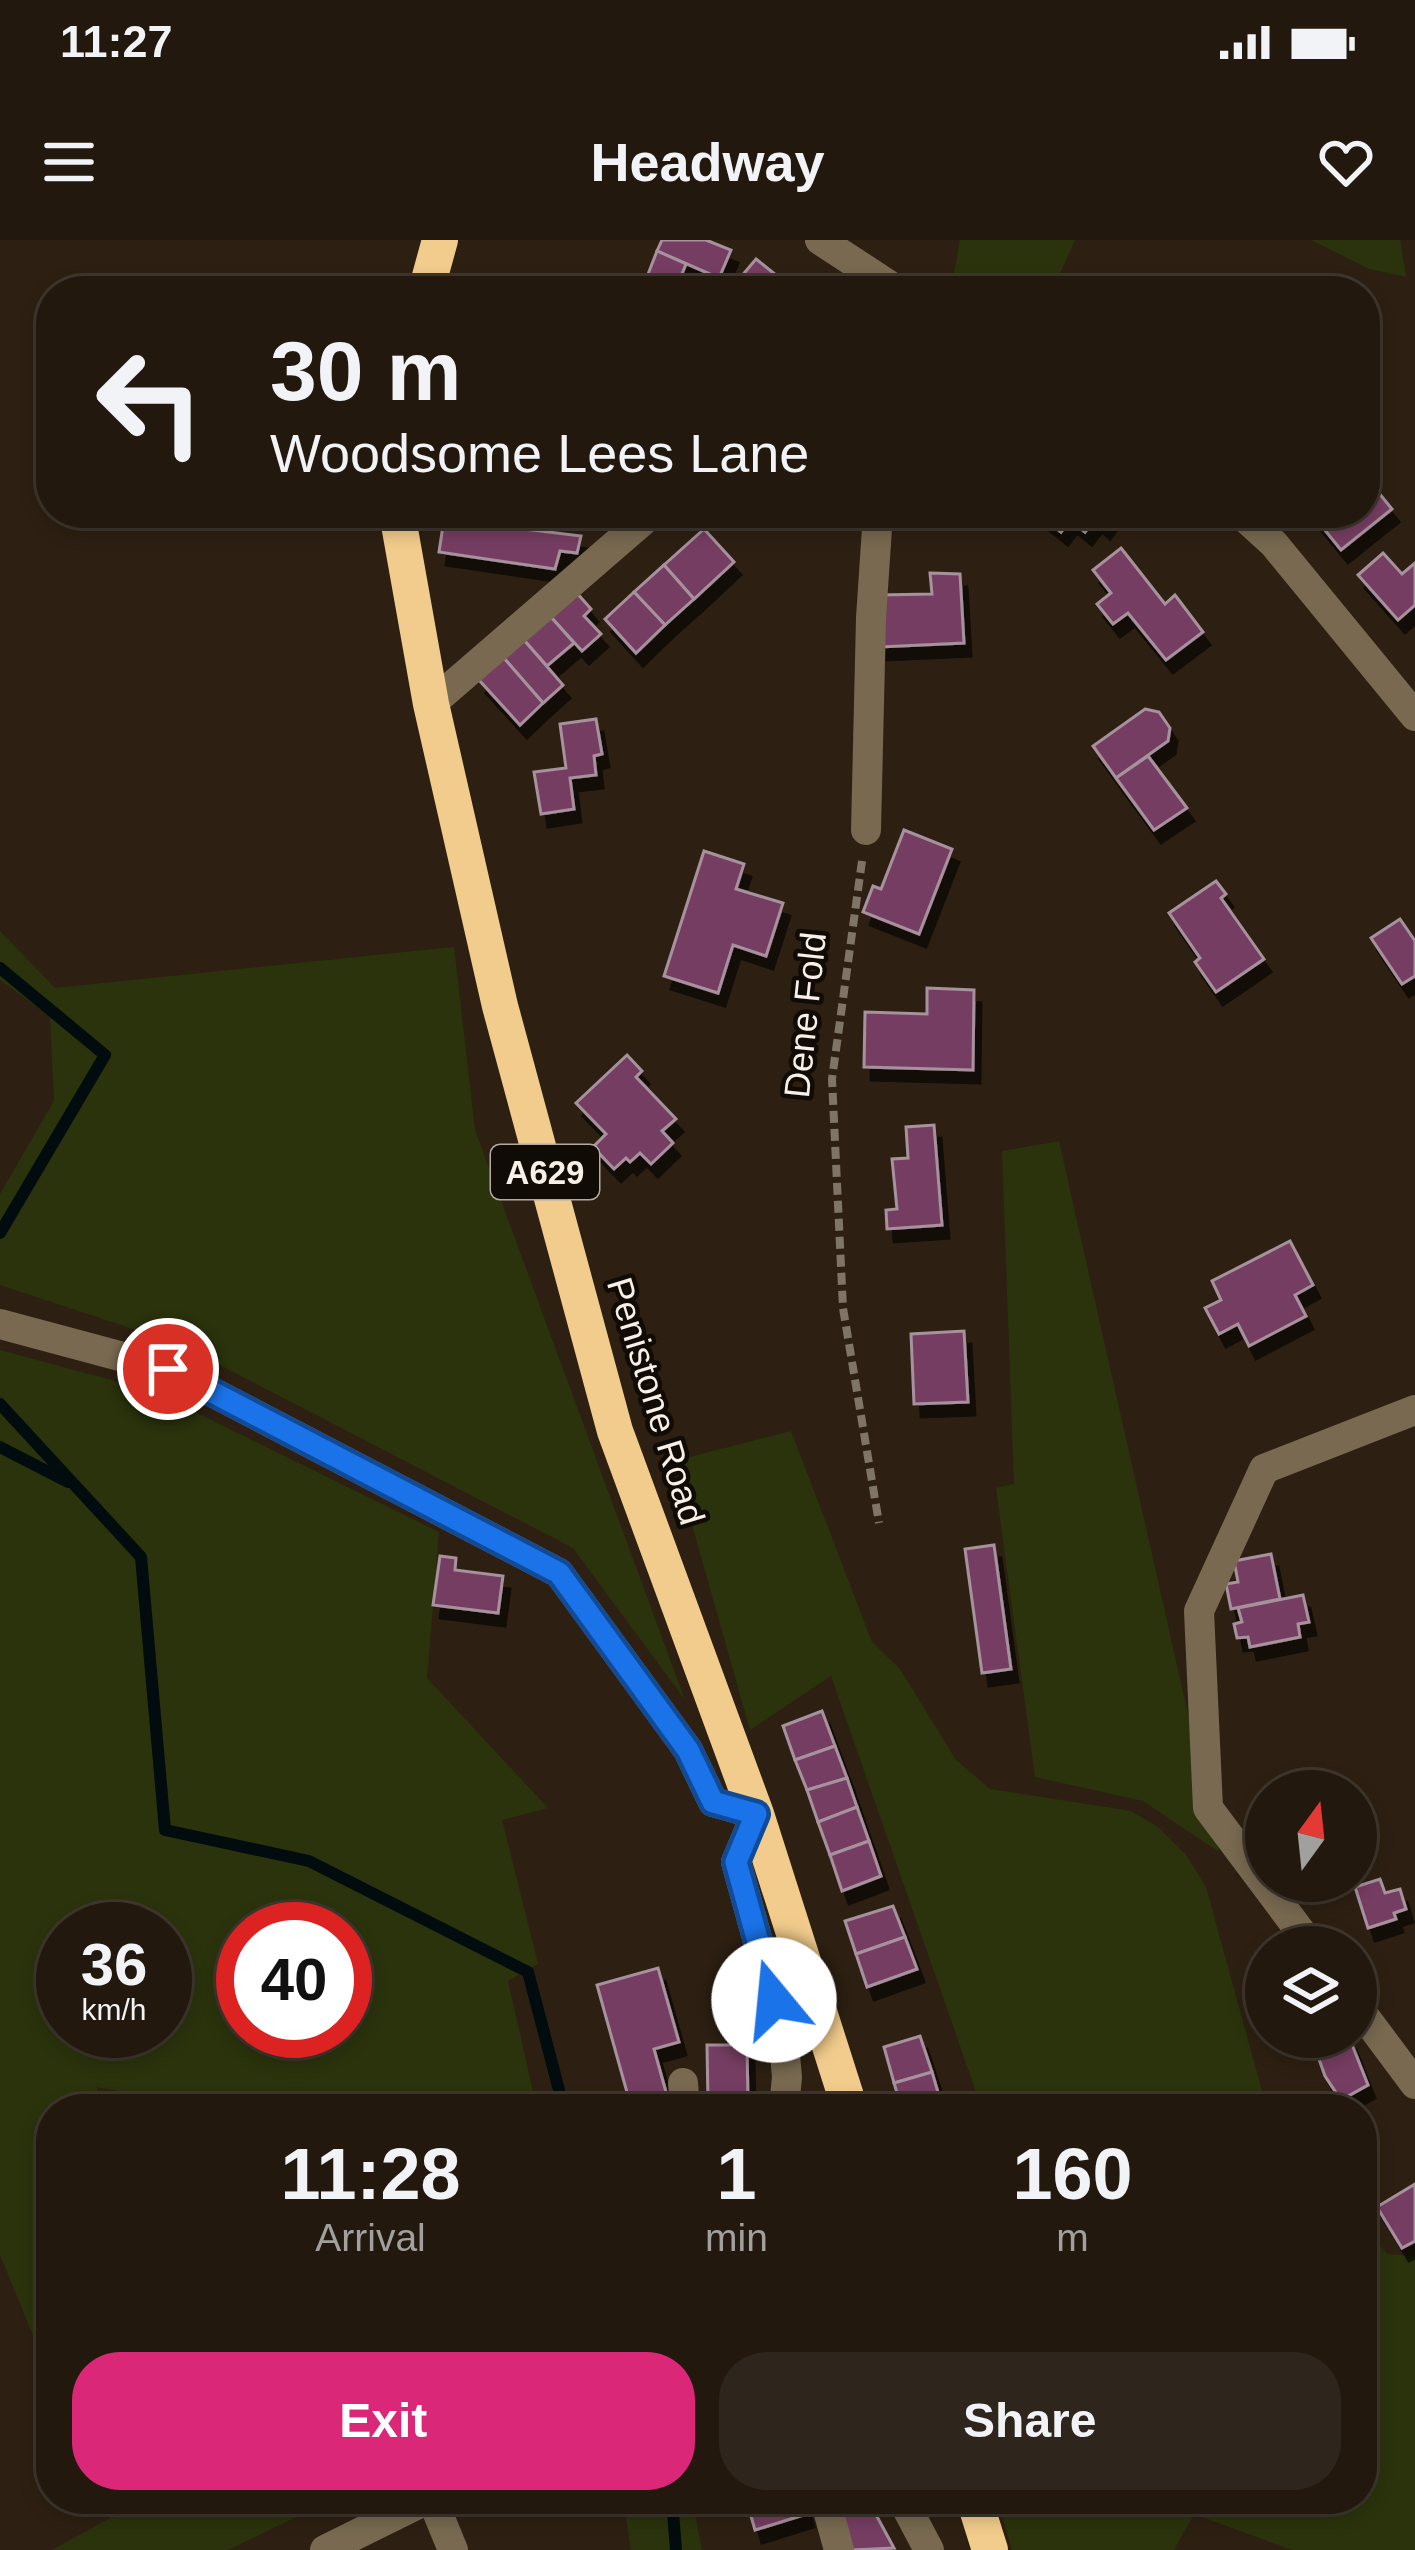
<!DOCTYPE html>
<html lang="en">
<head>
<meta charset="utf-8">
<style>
  body { margin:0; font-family:Arial,sans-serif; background:#2e251c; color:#f1f3f6; height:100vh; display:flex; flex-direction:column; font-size:45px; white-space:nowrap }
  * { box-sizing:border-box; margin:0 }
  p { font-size:39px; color:#a2a09e }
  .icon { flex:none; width:66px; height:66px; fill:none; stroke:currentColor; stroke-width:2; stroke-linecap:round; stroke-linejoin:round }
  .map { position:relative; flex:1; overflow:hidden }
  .details { position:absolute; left:36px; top:1854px; width:1341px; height:420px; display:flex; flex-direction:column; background:#22180e; border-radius:48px; box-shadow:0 6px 18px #0003,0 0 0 3px #3f372e }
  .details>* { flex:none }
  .guide { position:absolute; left:36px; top:36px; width:1344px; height:252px; border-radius:48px; box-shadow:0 6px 18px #0003,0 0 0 3px #3f372e; background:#22180e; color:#f1f3f6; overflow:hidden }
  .needle { width:78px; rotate:15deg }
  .controls { position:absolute; left:1245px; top:1530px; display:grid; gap:24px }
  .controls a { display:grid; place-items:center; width:132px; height:132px; border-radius:50%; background:#22180e; box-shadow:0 6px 18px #0003,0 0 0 3px #3f372e; font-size:60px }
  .speed { position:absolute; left:36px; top:1662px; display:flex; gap:24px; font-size:60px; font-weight:700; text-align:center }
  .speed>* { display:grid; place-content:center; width:156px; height:156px; border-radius:50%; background:#22180e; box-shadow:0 6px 18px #0003,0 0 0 3px #3f372e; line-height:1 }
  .speed small { font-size:30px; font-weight:400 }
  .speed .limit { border:18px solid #d22; background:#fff; color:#111 }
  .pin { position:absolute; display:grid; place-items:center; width:102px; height:102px; color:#fff; margin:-51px; border:6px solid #fff; border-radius:50%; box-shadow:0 3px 12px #0007 }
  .me { position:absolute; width:132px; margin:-66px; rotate:343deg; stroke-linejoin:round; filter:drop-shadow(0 0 9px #0008) }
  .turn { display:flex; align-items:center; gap:42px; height:252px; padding:0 36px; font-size:54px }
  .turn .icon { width:156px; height:156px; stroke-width:2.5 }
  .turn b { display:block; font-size:84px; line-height:102px }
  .eta { display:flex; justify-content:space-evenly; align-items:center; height:204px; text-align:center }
  .eta b { font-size:72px; font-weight:800; line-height:84px }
  .action { display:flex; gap:24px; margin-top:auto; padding:24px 36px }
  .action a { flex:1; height:138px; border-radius:48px; background:#db2777; color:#fff; font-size:48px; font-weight:800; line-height:138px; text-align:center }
  .action a+a { background:#2e251c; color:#f1f3f6 }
  .status { display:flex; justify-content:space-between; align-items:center; height:84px; padding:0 60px; background:#22180e; direction:ltr }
  .status svg { height:33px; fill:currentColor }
  header { display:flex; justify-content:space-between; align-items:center; height:156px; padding:0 36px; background:#22180e; font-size:54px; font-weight:800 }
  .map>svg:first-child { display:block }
  .green { fill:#2a330c; fill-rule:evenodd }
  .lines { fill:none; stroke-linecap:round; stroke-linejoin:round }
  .stream { stroke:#020c0e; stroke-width:12 }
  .building { fill:#763e62; stroke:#a6919d; stroke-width:3; filter:url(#shadow) }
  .path { stroke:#7f7468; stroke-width:8; stroke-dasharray:12 6; stroke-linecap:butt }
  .minor { stroke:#786950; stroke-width:30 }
  .highway { stroke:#f2cc8c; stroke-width:36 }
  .route-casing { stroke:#114b97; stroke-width:30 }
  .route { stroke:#1a73e8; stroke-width:21 }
  .labels { text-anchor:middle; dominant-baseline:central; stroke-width:9; stroke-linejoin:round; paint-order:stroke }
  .shield { fill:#110b06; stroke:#b3aba3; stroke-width:3 }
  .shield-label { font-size:33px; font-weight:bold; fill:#f8efe6 }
  .street-label { font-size:36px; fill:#f8efe6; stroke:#110b06 }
</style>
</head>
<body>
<div class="status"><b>11:27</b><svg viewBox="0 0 49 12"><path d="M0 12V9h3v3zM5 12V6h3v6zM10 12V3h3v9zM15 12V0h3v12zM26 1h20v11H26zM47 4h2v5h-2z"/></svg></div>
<header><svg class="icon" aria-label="menu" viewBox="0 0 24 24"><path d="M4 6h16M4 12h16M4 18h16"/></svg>Headway<svg class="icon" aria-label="heart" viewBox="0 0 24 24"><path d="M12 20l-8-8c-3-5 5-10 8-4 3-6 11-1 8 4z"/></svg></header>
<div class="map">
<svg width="1415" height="2310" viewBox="0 0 1415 2310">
  <defs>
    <filter id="shadow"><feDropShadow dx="7" dy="13" stdDeviation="0" flood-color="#0009"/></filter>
  </defs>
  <rect width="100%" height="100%" fill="#2d2012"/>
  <g class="green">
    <polygon points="960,0 1075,0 1052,51 987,51 954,34"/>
    <polygon points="1311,0 1400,0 1406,37 1369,29"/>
    <polygon points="0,691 55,748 454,707 475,890 685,1460 573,1308 181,1105 0,1045 0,954 54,861 50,776 0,740"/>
    <polygon points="1059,901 1219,1612 1143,1561 1035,1537 996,1248 1014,1244 1002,911"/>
    <path d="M0,1110L152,1151L439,1292L427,1438L548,1568L502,1580L538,1724L508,1741L537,1869H212L97,1847V1869H51V2139L0,2015ZM63,1689H165V1791H63ZM243,1689H345V1791H243Z"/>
    <polygon points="791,1191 872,1402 900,1429 956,1520 990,1549 1131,1571 1158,1587 1186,1615 1206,1647 1267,1869 982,1869 831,1436 750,1490 674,1221"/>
    <polygon points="1362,1980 1387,2014 1415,2016 1415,2310 1292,2310 1194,2274 1174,2310 1012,2310 997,2259 1362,2259"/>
    <polygon points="102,2259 110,2259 112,2278 158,2259 334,2259 228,2310 52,2310 110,2278"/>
    <polygon points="623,2259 692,2259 702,2310 631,2310"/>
  </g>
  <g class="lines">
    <g class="stream">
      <polyline points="0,728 105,815 0,993"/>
      <polyline points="0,1164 141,1317 165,1590 309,1621 528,1732 564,1869"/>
      <polyline points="0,1207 68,1242"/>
      <polyline points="672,2259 676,2310"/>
    </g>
  </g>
  <g class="building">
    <polygon points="662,0 706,0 731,10 719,38 657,11"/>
    <polygon points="657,11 686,24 675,51 625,51 631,36 645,42"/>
    <polygon points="756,19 796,51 729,51"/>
    <polygon points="1365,236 1392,269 1341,310 1311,273 1365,273"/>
    <polygon points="1045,273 1113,273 1103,286 1095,279 1085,292 1070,280 1061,292 1042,277"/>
    <polygon points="444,279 581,296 577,313 560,311 555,329 439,312"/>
    <polygon points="704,289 734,322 694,359 664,325"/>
    <polygon points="1121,308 1165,364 1175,355 1203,392 1166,420 1128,373 1113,384 1097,364 1111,353 1093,330"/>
    <polygon points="1383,313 1402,334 1415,323 1415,365 1398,380 1358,335"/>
    <polygon points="664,325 694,359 665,385 634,352"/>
    <polygon points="930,333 960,334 964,403 880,407 879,355 932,354"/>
    <polygon points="576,352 591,369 584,376 601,394 582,411 550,376"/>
    <polygon points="634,352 665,385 636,413 605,379"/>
    <polygon points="550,376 574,403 547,426 523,399"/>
    <polygon points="523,399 563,445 543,463 503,417"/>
    <polygon points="503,417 543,463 520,485 479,440"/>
    <polygon points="1145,469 1159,472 1170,488 1168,501 1116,538 1093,506"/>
    <polygon points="596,479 602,514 594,516 596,535 570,538 574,569 541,574 534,532 566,528 560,484"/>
    <polygon points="1148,516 1187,568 1154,590 1116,538"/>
    <polygon points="904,590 952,609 919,694 863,672 873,646 881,649"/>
    <polygon points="704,611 744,624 736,649 783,663 766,716 733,705 718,753 664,736"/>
    <polygon points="1216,641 1226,654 1221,658 1264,719 1216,752 1195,722 1200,718 1169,673"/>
    <polygon points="1400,679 1415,701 1415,736 1402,744 1371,698"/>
    <polygon points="927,748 974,750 973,830 864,827 865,772 927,774"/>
    <polygon points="627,815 642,831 636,837 676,879 662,891 673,903 651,924 640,913 630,922 626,918 614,929 593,907 606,894 576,863"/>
    <polygon points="934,885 942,985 887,989 886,970 897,969 892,919 908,918 906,887"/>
    <polygon points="1290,1001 1313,1045 1295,1055 1306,1076 1249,1106 1238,1084 1219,1094 1205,1068 1221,1060 1212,1041"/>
    <polygon points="964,1091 968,1162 914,1164 911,1094"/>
    <polygon points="994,1305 1011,1429 982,1433 965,1309"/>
    <polygon points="1271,1314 1280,1359 1231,1369 1226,1344 1238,1342 1234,1321"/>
    <polygon points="440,1316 456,1318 455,1330 503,1336 498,1373 433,1365"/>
    <polygon points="1303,1355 1309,1382 1298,1384 1300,1397 1250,1407 1248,1397 1237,1398 1234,1384 1242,1382 1238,1368"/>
    <polygon points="822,1471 835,1506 795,1520 783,1486"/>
    <polygon points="835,1506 847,1538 807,1550 795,1520"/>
    <polygon points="847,1538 857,1567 818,1582 807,1550"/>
    <polygon points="857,1567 869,1601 830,1615 818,1582"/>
    <polygon points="869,1601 881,1636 842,1651 830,1615"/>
    <polygon points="1380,1639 1385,1653 1400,1649 1406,1669 1394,1673 1396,1679 1368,1688 1355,1647"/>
    <polygon points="893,1666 905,1697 856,1714 845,1681"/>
    <polygon points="905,1697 917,1729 867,1747 856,1714"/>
    <polygon points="658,1728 679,1802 654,1809 666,1852 630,1863 597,1745"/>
    <polygon points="920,1796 932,1832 894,1843 884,1807"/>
    <polygon points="1311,1797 1349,1797 1368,1845 1341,1860 1325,1836"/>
    <polygon points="707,1805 747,1805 748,1863 708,1863"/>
    <polygon points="932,1832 942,1866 902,1869 894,1843"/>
    <polygon points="1415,1944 1415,2001 1402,2008 1377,1967"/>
    <polygon points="746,2259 803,2259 807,2274 755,2290"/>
    <polygon points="868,2260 894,2308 852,2310 835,2279"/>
  </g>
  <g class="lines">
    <polyline class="path" points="862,621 832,839 843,1068 879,1283"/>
    <g class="minor">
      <polyline points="820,0 898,51"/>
      <polyline points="1240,273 1274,304 1415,476"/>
      <polyline points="431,464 652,273"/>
      <polyline points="866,590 871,378 878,273"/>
      <polyline points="0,1084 168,1129 559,1333 688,1510 713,1562 756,1574 736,1622 783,1792 787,1837 784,1869"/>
      <polyline points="1312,1707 1208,1568 1199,1371 1264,1229 1415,1170"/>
      <polyline points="1356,1765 1415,1844"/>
      <polyline points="683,1843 685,1869"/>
      <polyline points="432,2259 453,2310"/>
      <polyline points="825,2259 839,2310"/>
      <polyline points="902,2259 929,2310"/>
      <polyline points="325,2310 428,2259"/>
    </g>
    <g class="highway">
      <polyline points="426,51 440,0"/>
      <polyline points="397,273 431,464 500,766 615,1191 756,1574 850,1869"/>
      <polyline points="974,2259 990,2310"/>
    </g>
  </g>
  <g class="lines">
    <defs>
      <polyline id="route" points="168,1129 559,1333 688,1510 713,1562 756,1574 736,1622 774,1760"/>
    </defs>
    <use href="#route" class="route-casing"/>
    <use href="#route" class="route"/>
  </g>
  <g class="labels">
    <rect class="shield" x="491" y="905" width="108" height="54" rx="9"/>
    <g class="shield-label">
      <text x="545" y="932">A629</text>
    </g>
    <g class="street-label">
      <text transform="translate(805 775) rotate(-84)">Dene Fold</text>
      <text transform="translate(656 1161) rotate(73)">Penistone Road</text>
    </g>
  </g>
</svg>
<div class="controls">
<a><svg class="needle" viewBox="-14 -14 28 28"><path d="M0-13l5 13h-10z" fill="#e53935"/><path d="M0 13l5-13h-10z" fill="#a2a09e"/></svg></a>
<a><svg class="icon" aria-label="layers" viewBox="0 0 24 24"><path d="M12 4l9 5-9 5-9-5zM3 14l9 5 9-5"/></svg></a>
</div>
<div class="speed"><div>36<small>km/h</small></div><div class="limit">40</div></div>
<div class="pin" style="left:168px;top:1129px;background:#d93025"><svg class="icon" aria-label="arrive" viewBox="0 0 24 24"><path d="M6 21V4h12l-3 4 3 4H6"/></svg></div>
<svg class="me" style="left:774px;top:1760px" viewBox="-20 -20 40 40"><circle r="19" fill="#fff"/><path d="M0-13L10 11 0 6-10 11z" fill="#1a73e8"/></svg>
<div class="guide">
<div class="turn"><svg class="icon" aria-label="left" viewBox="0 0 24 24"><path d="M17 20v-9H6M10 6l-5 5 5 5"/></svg><div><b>30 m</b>Woodsome Lees Lane</div></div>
</div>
<section class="details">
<div class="eta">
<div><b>11:28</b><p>Arrival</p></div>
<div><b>1</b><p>min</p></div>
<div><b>160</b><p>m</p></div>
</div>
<div class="action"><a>Exit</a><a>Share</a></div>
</section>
</div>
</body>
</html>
